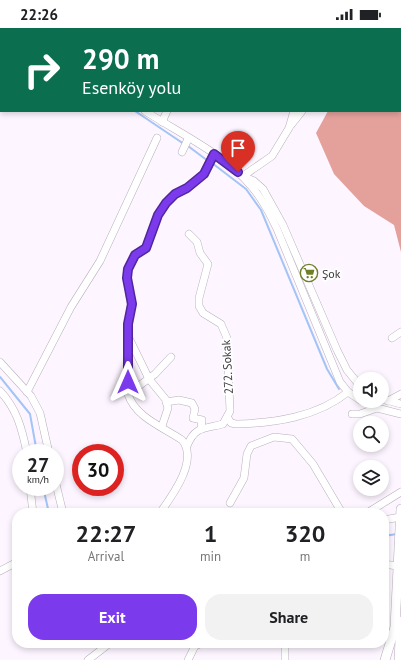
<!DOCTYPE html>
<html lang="en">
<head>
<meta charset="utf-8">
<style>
  body { margin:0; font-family:"PT Sans",sans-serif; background:#f2f2f2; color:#202124; height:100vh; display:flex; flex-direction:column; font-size:15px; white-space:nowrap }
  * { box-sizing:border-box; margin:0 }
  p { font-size:13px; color:#757577 }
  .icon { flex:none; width:22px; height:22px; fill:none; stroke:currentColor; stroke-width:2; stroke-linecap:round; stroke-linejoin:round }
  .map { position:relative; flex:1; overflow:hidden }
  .panel { position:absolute; left:12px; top:480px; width:377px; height:140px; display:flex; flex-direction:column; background:#fff; border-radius:16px; box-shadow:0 2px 6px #0003 }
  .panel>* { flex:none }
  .hud { position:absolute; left:0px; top:0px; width:401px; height:84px; box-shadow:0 2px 6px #0003; background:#0b6e4f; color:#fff; overflow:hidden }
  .tools { position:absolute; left:353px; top:344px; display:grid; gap:8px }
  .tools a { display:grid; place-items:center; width:36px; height:36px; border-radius:50%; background:#fff; box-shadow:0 2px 6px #0003; font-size:20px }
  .speed { position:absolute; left:12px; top:416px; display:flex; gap:8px; font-size:20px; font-weight:700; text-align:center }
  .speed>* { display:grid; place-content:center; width:52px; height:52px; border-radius:50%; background:#fff; box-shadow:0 2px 6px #0003; line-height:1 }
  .speed small { font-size:10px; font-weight:400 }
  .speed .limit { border:6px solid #d22; background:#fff; color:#111 }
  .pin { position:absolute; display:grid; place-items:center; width:34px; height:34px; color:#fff; margin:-41px -17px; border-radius:50% 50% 50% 0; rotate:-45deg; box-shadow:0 0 4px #0007 }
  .pin .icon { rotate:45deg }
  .me { position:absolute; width:44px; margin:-22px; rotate:0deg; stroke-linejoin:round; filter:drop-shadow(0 0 3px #0008) }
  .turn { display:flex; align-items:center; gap:14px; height:84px; padding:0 16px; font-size:18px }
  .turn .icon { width:52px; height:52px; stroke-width:2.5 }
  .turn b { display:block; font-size:28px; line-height:34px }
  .eta { display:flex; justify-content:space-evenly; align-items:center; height:68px; text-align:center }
  .eta b { font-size:24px; font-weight:700; line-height:28px }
  .primary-button { display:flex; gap:8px; margin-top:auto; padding:8px 16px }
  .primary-button a { flex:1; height:46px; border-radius:16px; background:#7c3aed; color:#fff; font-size:16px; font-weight:700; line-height:46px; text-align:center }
  .primary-button a+a { background:#f2f2f2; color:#202124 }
  .status { display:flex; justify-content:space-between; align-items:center; height:28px; padding:0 20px; background:#fff; direction:ltr }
  .status svg { height:11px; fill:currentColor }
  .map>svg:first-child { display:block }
  .forest { fill:#e4a19c }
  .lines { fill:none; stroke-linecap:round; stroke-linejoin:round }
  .stream { stroke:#a3c4f7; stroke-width:2 }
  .minor-casing { stroke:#b9afbb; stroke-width:8 }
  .major-casing { stroke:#b9afbb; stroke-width:10 }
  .minor { stroke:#fff; stroke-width:7 }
  .major { stroke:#fff; stroke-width:9 }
  .route-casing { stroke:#51269a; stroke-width:10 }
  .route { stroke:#7c3aed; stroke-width:7 }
  .labels { text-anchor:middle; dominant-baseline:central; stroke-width:3.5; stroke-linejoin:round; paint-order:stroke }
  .poi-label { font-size:12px; fill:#3f3b3f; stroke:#fff; text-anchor:start }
  .street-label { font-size:12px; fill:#3f3b3f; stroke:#fff }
</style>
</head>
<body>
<div class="status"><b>22:26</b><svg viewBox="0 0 49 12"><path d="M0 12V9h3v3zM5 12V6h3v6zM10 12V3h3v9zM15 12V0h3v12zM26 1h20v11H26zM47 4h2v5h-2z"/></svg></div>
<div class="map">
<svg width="401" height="632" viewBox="0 0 401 632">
  <rect width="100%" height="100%" fill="#fdf5ff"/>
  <polygon class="forest" points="400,44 401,44 401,224 394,197 364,178 334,146 316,105 328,83 400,83"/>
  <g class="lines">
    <g class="stream">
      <polyline points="9,0 10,1"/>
      <polyline points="135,83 184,116"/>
      <polyline points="188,118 208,133"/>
      <polyline points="212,135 246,161 261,182 327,341 339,361"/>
      <polyline points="0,349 30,386 37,425"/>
      <polyline points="43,459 49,485"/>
      <polyline points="384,508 397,506"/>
    </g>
    <defs>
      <g id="minor">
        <polyline points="16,0 18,1"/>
        <polyline points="284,0 284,1"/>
        <polyline points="317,0 317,1"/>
        <polyline points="205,1 206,0"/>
        <path d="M145,83C179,105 226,127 252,159C263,172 270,186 277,201L340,354L348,364L360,372"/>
        <polyline points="162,94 167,83"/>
        <polyline points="291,97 302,83"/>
        <polyline points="182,124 188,111"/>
        <polyline points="243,148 272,128 289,100 294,83"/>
        <polyline points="247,150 254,153 263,161 283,197 337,322 347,342 360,358"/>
        <polyline points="129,310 149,351 167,373"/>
        <polyline points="392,310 401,304"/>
        <polyline points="0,334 31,368 40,385 49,425"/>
        <path d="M0,363C17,381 22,401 27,425"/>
        <polyline points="27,364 71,279 100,233 157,110"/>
        <polyline points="128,366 155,346 171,329"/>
        <polyline points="382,371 401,376"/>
        <polyline points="362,373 377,380 401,386"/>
        <polyline points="388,373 401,366"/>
        <polyline points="352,386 360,386 377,380"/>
        <path d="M228,390L231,395L236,396C275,395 317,389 348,364"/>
        <polyline points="162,398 168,380 166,374 179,372 192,375 195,381 193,390 202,392 201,401"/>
        <path d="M187,418C195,398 204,401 223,396L230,383L227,310L221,296L203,285L199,278V270L208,236L200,225L197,214L189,206"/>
        <polyline points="55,452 63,485"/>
        <polyline points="30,459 33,485"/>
        <polyline points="230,475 244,450 247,426 251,418 274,409 292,411 313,436 342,485"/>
        <path d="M160,485C172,468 199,432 182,412C163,399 135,389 128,366V296L131,277L127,250L128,241L135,227L146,220L158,187L166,175L175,166L187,160L204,146L214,126"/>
        <polyline points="367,485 401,464"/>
        <polyline points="384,492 400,489"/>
        <polyline points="384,536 397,538"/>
        <polyline points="0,543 17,534"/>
        <polyline points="88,632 110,615"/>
        <polyline points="188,632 195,618 202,615"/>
        <polyline points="285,632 285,615"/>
      </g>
      <g id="major">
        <polyline points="385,632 395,599 401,481"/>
        <polyline points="399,632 401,593"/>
      </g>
    </defs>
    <use href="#minor" class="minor-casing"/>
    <use href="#major" class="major-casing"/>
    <use href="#minor" class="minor"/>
    <use href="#major" class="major"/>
  </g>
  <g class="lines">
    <defs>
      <polyline id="route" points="128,354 128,296 132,276 127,250 128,241 135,227 146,220 158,187 166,175 175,166 187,160 204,146 214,126 238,144"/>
    </defs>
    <use href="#route" class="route-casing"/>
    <use href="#route" class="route"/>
  </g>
  <defs>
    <symbol id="supermarket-ring" viewBox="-11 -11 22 22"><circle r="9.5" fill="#fff" stroke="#717d29" stroke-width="1.5"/><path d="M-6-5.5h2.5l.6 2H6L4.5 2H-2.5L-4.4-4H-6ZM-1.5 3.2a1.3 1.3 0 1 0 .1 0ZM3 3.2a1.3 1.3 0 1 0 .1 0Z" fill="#717d29"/></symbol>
  </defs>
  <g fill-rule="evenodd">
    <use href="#supermarket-ring" x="299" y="235" width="20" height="20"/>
  </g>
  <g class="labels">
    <g class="poi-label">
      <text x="322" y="245">Şok</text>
    </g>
    <g class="street-label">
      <text transform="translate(227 339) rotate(-93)">272. Sokak</text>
    </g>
  </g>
</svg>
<div class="tools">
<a><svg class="icon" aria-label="sound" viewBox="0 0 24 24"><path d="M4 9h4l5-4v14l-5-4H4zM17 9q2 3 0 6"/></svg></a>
<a><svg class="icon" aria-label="search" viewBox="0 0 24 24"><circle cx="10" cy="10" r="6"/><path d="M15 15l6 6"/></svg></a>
<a><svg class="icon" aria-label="layers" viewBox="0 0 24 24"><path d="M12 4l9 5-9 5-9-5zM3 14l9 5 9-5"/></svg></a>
</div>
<div class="speed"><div>27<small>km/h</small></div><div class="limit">30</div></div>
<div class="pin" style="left:238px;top:144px;background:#d93025"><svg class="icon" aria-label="arrive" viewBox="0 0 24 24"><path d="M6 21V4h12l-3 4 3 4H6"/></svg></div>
<svg class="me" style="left:128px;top:354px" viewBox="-20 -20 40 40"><path d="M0-17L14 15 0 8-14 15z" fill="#7c3aed" stroke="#fff" stroke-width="4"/></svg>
<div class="hud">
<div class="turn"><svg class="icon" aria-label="right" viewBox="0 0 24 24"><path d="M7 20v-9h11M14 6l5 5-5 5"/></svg><div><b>290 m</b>Esenköy yolu</div></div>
</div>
<section class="panel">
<div class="eta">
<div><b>22:27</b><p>Arrival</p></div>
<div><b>1</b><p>min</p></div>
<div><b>320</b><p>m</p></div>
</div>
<div class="primary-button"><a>Exit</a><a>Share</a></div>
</section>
</div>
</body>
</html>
